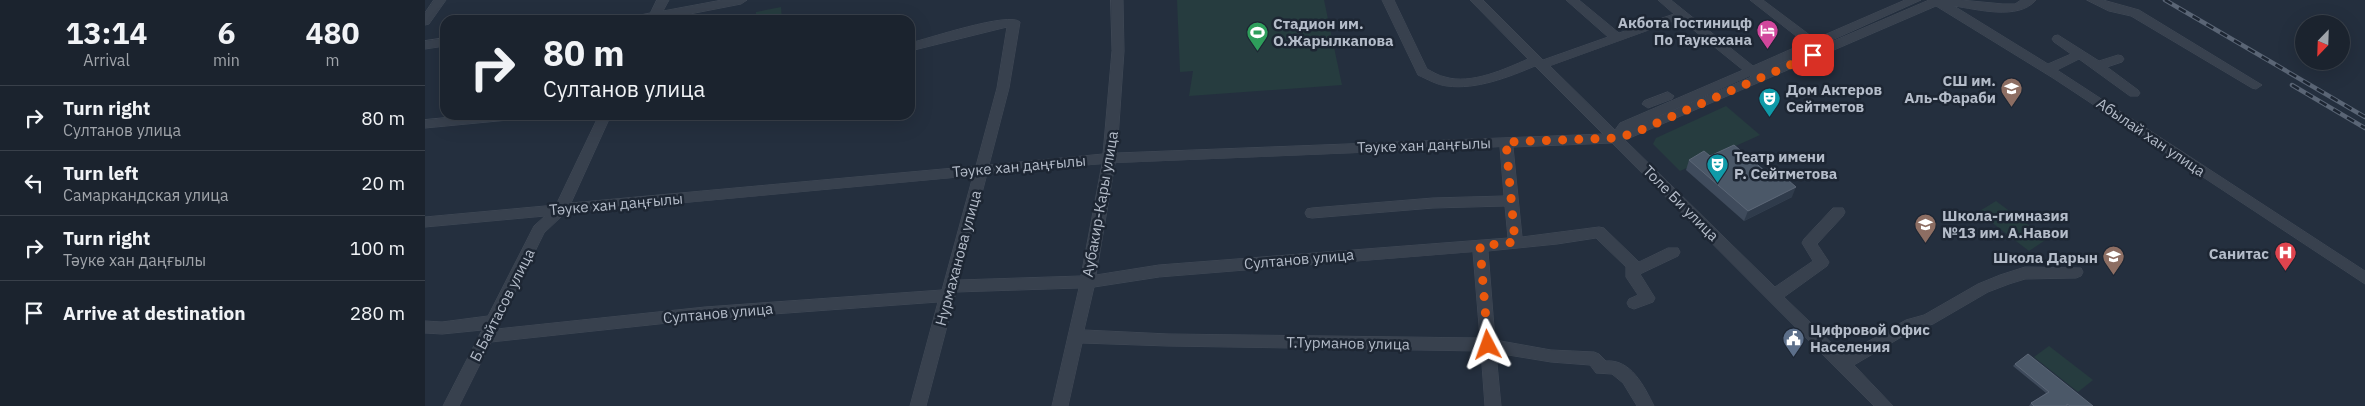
<!DOCTYPE html>
<html lang="en">
<head>
<meta charset="utf-8">
<style>
  body { margin:0; font-family:"IBM Plex Sans",sans-serif; background:#282f3a; color:#f1f3f6; height:100vh; display:flex; flex-direction:column; font-size:19px; white-space:nowrap }
  * { box-sizing:border-box; margin:0 }
  p { font-size:16px; color:#a0a4aa }
  .icon { flex:none; width:28px; height:28px; fill:none; stroke:currentColor; stroke-width:2; stroke-linecap:round; stroke-linejoin:round }
  .map { position:relative; flex:1; overflow:hidden }
  .panel { display:flex; flex-direction:column; background:#1b232e; width:425px }
  .panel>* { flex:none }
  .banner { position:absolute; left:15px; top:15px; width:475px; height:105px; border-radius:15px; box-shadow:0 5px 20px #0002,0 0 0 1px #39404a; background:#1b232e; color:#f1f3f6; overflow:hidden }
  .needle { width:32px; rotate:203deg }
  .controls { position:absolute; left:1870px; top:15px; display:grid; gap:10px }
  .controls a { display:grid; place-items:center; width:55px; height:55px; border-radius:50%; background:#1b232e; box-shadow:0 5px 20px #0002,0 0 0 1px #39404a; font-size:25px }
  .pin { position:absolute; display:grid; place-items:center; width:42px; height:42px; color:#fff; margin:-21px; border-radius:10px; box-shadow:0 2px 8px #0006 }
  .me { position:absolute; width:55px; margin:-28px; rotate:356deg; stroke-linejoin:round; filter:drop-shadow(0 0 4px #0008) }
  .turn { display:flex; align-items:center; gap:18px; height:105px; padding:0 20px; font-size:22px }
  .turn .icon { width:65px; height:65px; stroke-width:2.5 }
  .turn b { display:block; font-size:35px; line-height:42px }
  .eta { display:flex; justify-content:space-evenly; align-items:center; height:85px; text-align:center }
  .eta b { font-size:30px; font-weight:700; line-height:35px }
  ul { padding:0; list-style:none }
  li { display:flex; align-items:center; gap:15px; height:65px; padding:0 20px; border-top:1px solid #39404a }
  li div { flex:1 }
  li b { display:block; font-size:19px }
  li em { font-style:normal }
  main { display:flex; flex:1; min-height:0 }
  .map>svg:first-child { display:block }
  .green { fill:#263c3f }
  .lines { fill:none; stroke-linecap:round; stroke-linejoin:round }
  .minor-casing { stroke:#414a57; stroke-width:1 }
  .minor { fill:#38414e; fill-rule:evenodd }
  .rail-casing { stroke:#5a6575; stroke-width:4.5 }
  .rail { stroke:#1d2633; stroke-width:2.5; stroke-dasharray:8; stroke-linecap:butt }
  .wall { fill:#3f4b5c }
  .shaded-wall { fill:#2f3b4b }
  .building { fill:#4b5868; stroke:#5c6777 }
  .route { stroke:#ea580c; stroke-width:9; stroke-dasharray:0 16.2 }
  .labels { text-anchor:middle; dominant-baseline:central; stroke-width:5; stroke-linejoin:round; paint-order:stroke }
  .poi-label { font-size:15px; font-weight:bold; fill:#b4bcc9; stroke:#1d2633; text-anchor:start }
  .street-label { font-size:15px; fill:#b4bcc9; stroke:#1d2633 }
</style>
</head>
<body>
<main>
<section class="panel">
<div class="eta">
<div><b>13:14</b><p>Arrival</p></div>
<div><b>6</b><p>min</p></div>
<div><b>480</b><p>m</p></div>
</div>
<ul>
<li><svg class="icon" aria-label="right" viewBox="0 0 24 24"><path d="M7 20v-9h11M14 6l5 5-5 5"/></svg><div><b>Turn right</b><p>Султанов улица</p></div><em>80 m</em></li>
<li><svg class="icon" aria-label="left" viewBox="0 0 24 24"><path d="M17 20v-9H6M10 6l-5 5 5 5"/></svg><div><b>Turn left</b><p>Самаркандская улица</p></div><em>20 m</em></li>
<li><svg class="icon" aria-label="right" viewBox="0 0 24 24"><path d="M7 20v-9h11M14 6l5 5-5 5"/></svg><div><b>Turn right</b><p>Тәуке хан даңғылы</p></div><em>100 m</em></li>
<li><svg class="icon" aria-label="arrive" viewBox="0 0 24 24"><path d="M6 21V4h12l-3 4 3 4H6"/></svg><div><b>Arrive at destination</b></div><em>280 m</em></li>
</ul>
</section>
<div class="map">
<svg width="1940" height="406" viewBox="0 0 1940 406">
  <rect width="100%" height="100%" fill="#242f3e"/>
  <g class="green">
    <polygon points="752,0 899,0 917,85 764,96 768,71 755,72"/>
    <polygon points="356,7 357,20 331,20 331,12"/>
    <polygon points="1301,106 1335,135 1255,171 1228,144 1231,138"/>
    <polygon points="1571,201 1622,239 1604,251 1553,212"/>
    <polygon points="1624,346 1668,380 1653,392 1609,357"/>
  </g>
  <g class="lines">
    <defs>
      <g id="minor">
        <polygon points="9,0 21,0 4,24 0,25 0,13"/>
        <polygon points="232,0 244,0 238,11 297,0 322,0 316,4 234,20 204,20 206,17 225,13"/>
        <path d="M686,0H698L699,51L692,153L1178,134L1110,66C1084,77 1051,90 1022,86C1012,85 1002,79 993,75L957,0H969L1002,69C1008,72 1014,76 1020,77C1046,85 1080,69 1103,59L1045,0H1058L1118,60L1183,37L1141,0H1154L1194,33L1249,14L1233,0H1246L1328,66L1380,43L1325,0H1338L1390,39L1480,0H1496L1336,72L1504,0H1536L1578,4H1590L1596,0H1611C1593,21 1552,9 1529,6L1623,64L1646,54L1629,42L1627,39L1629,36L1633,35L1674,61L1693,55L1697,56L1699,59L1697,62L1682,67L1713,90L1715,93L1713,96H1705L1654,59L1632,70L1940,271V284L1628,78L1511,6L1200,140L1350,287L1388,261L1377,243L1379,239L1408,208H1418L1420,212L1418,216L1392,244L1404,262L1402,266L1359,297L1419,355L1481,320L1499,315L1553,284L1575,275L1600,267L1656,268L1658,272L1656,276L1651,278L1600,279L1584,284L1563,292L1508,324L1490,329L1429,365L1468,406H1449L1187,143L1088,147L1097,237L1174,227L1179,228L1214,262L1243,248H1253L1255,252L1253,256L1215,274L1230,298L1228,302L1209,309L1204,307L1202,303L1204,299L1213,295L1201,277V267L1171,238L1132,244L1063,251L1070,340L1126,350L1169,352L1174,354L1181,361C1206,359 1219,386 1229,406H1212L1198,383L1187,374L1171,373L1165,365L1126,362L1071,353L1076,406H1060L1056,351L743,346L657,343L643,406H627L654,288L531,292L501,406H485L513,302L280,319L66,342L34,406H18L57,330L17,334L0,333V321L17,322L63,316L109,226L120,216L0,227V217L131,205L174,115H186L146,203L551,166L572,88L582,27L485,51V43C502,39 585,11 595,22L584,88L564,165L678,154L687,51ZM1255,19L1318,70L1195,123L1190,130L1125,66ZM1325,76L1326,77L1205,129ZM1075,147L1079,196L1008,198L887,208L882,209L880,213L882,217L887,218L1008,208L1080,206L1083,238L734,265L671,275L690,163ZM677,164L656,276L534,280L562,174ZM548,176L517,290L280,307L72,329L119,233L139,214ZM1048,252L1055,338L743,334L659,330L669,287L734,277Z"/>
        <polygon points="1662,0 1678,0 1714,10 1837,85 1831,89 1827,88 1706,16 1684,11"/>
        <polygon points="20,38 20,46 0,49 0,41"/>
        <polygon points="1243,92 1249,96 1247,99 1223,108 1217,104 1219,101"/>
        <polygon points="48,115 100,115 94,119 0,128 0,120"/>
      </g>
    </defs>
    <use href="#minor" class="minor-casing"/>
    <use href="#minor" class="minor"/>
    <defs>
      <g id="rail">
        <polyline points="1740,0 1940,117"/>
        <polyline points="1867,85 1940,128"/>
      </g>
    </defs>
    <use href="#rail" class="rail-casing"/>
    <use href="#rail" class="rail"/>
  </g>
  <g class="wall">
    <polygon points="1285,156 1367,197 1319,221 1261,170 1264,160"/>
    <polygon points="1590,364 1668,406 1604,406 1606,403 1621,393 1588,366"/>
  </g>
  <polygon class="shaded-wall" points="1371,187 1367,197 1319,221 1323,211"/>
  <g class="building">
    <polygon points="1309,145 1340,171 1348,167 1371,187 1323,211 1264,160 1279,151 1285,156"/>
    <polygon points="1603,354 1668,406 1645,406 1642,404 1642,406 1609,406 1606,403 1624,392 1590,364"/>
  </g>
  <g class="lines">
    <polyline class="route" points="1063,345 1055,246 1090,242 1081,142 1191,138 1209,133 1388,55"/>
  </g>
  <defs>
    <symbol id="hotel-pin" viewBox="-11 -11 22 30"><path d="M0 17L-7.5 6A9.5 9.5 0 1 1 7.5 6Z" fill="#d1479c" stroke="#1d2633"/><path d="M-6-4.5h1.5V1H6V5H4.5V3h-9V5H-6ZM-4 0a1.8 1.8 0 1 1 3.6 0ZM.5 0V-2.5h3Q6-2.5 6 0Z" fill="#fff"/></symbol>
    <symbol id="stadium-pin" viewBox="-11 -11 22 30"><path d="M0 17L-7.5 6A9.5 9.5 0 1 1 7.5 6Z" fill="#2e9e5b" stroke="#1d2633"/><path d="M0-5a6.5 5 0 1 0 0 10a6.5 5 0 1 0 0-10ZM-3.5-1.8h7v3.6h-7Z" fill="#fff"/></symbol>
    <symbol id="school-pin" viewBox="-11 -11 22 30"><path d="M0 17L-7.5 6A9.5 9.5 0 1 1 7.5 6Z" fill="#8d6e63" stroke="#1d2633"/><path d="M0-5L7-2L0 1L-7-2ZM-4 1L0 2.5L4 1V4Q0 6-4 4Z" fill="#fff"/></symbol>
    <symbol id="theatre-pin" viewBox="-11 -11 22 30"><path d="M0 17L-7.5 6A9.5 9.5 0 1 1 7.5 6Z" fill="#0f9aa8" stroke="#1d2633"/><path d="M-5-5.5Q0-4 5-5.5V0Q5 5 0 6Q-5 5-5 0ZM-3.3-2.5H-1v1.5H-3.3ZM1-2.5H3.3v1.5H1ZM-2.8 1Q0 5.5 2.8 1Z" fill="#fff"/></symbol>
    <symbol id="hospital-pin" viewBox="-11 -11 22 30"><path d="M0 17L-7.5 6A9.5 9.5 0 1 1 7.5 6Z" fill="#e0444e" stroke="#1d2633"/><path d="M-5-5h3v3.5h4V-5h3V5h-3V1.5h-4V5h-3Z" fill="#fff"/></symbol>
    <symbol id="civic-pin" viewBox="-11 -11 22 30"><path d="M0 17L-7.5 6A9.5 9.5 0 1 1 7.5 6Z" fill="#5c6f8a" stroke="#1d2633"/><path d="M-.6-6.5H3V-4.5H.6V-3L4-1V1h2V6H-6V1h2V-1L-.6-3ZM-1.2 2.5V6h2.4V2.5Z" fill="#fff"/></symbol>
  </defs>
  <g fill-rule="evenodd">
    <use href="#hotel-pin" x="1330" y="18" width="25" height="34"/>
    <use href="#stadium-pin" x="820" y="20" width="25" height="34"/>
    <use href="#school-pin" x="1574" y="76" width="25" height="34"/>
    <use href="#theatre-pin" x="1332" y="86" width="25" height="34"/>
    <use href="#theatre-pin" x="1280" y="152" width="25" height="34"/>
    <use href="#school-pin" x="1488" y="212" width="25" height="34"/>
    <use href="#hospital-pin" x="1848" y="240" width="25" height="34"/>
    <use href="#school-pin" x="1676" y="244" width="25" height="34"/>
    <use href="#civic-pin" x="1356" y="326" width="25" height="34"/>
  </g>
  <g class="labels">
    <g class="poi-label">
      <text x="1327" y="22" text-anchor="end">Акбота Гостиницф<tspan x="1327" dy="17">По Таукехана</tspan></text>
      <text x="848" y="23">Стадион им.<tspan x="848" dy="17">О.Жарылкапова</tspan></text>
      <text x="1571" y="80" text-anchor="end">СШ им.<tspan x="1571" dy="17">Аль-Фараби</tspan></text>
      <text x="1361" y="89">Дом Актеров<tspan x="1361" dy="17">Сейтметов</tspan></text>
      <text x="1309" y="156">Театр имени<tspan x="1309" dy="17">Р. Сейтметова</tspan></text>
      <text x="1517" y="215">Школа-гимназия<tspan x="1517" dy="17">№13 им. А.Навои</tspan></text>
      <text x="1844" y="253" text-anchor="end">Санитас</text>
      <text x="1673" y="257" text-anchor="end">Школа Дарын</text>
      <text x="1385" y="329">Цифровой Офис<tspan x="1385" dy="17">Населения</tspan></text>
    </g>
    <g class="street-label">
      <text transform="translate(1726 137) rotate(34)">Абылай хан улица</text>
      <text transform="translate(999 145) rotate(-2)">Тәуке хан даңғылы</text>
      <text transform="translate(594 166) rotate(-5)">Тәуке хан даңғылы</text>
      <text transform="translate(1256 203) rotate(45)">Толе Би улица</text>
      <text transform="translate(191 204) rotate(-5)">Тәуке хан даңғылы</text>
      <text transform="translate(675 204) rotate(-80)">Аубакир-Кары улица</text>
      <text transform="translate(533 258) rotate(-75)">Нурмаханова улица</text>
      <text transform="translate(874 259) rotate(-5)">Султанов улица</text>
      <text transform="translate(77 305) rotate(-63)">Б.Байтасов улица</text>
      <text transform="translate(293 313) rotate(-5)">Султанов улица</text>
      <text transform="translate(923 343) rotate(1)">Т.Турманов улица</text>
    </g>
  </g>
</svg>
<div class="controls">
<a><svg class="needle" viewBox="-14 -14 28 28"><path d="M0-13l5 13h-10z" fill="#e53935"/><path d="M0 13l5-13h-10z" fill="#a0a4aa"/></svg></a>
</div>
<div class="pin" style="left:1388px;top:55px;background:#d93025"><svg class="icon" aria-label="arrive" viewBox="0 0 24 24"><path d="M6 21V4h12l-3 4 3 4H6"/></svg></div>
<svg class="me" style="left:1063px;top:345px" viewBox="-20 -20 40 40"><path d="M0-17L14 15 0 8-14 15z" fill="#ea580c" stroke="#fff" stroke-width="4"/></svg>
<div class="banner">
<div class="turn"><svg class="icon" aria-label="right" viewBox="0 0 24 24"><path d="M7 20v-9h11M14 6l5 5-5 5"/></svg><div><b>80 m</b>Султанов улица</div></div>
</div>
</div>
</main>
</body>
</html>
